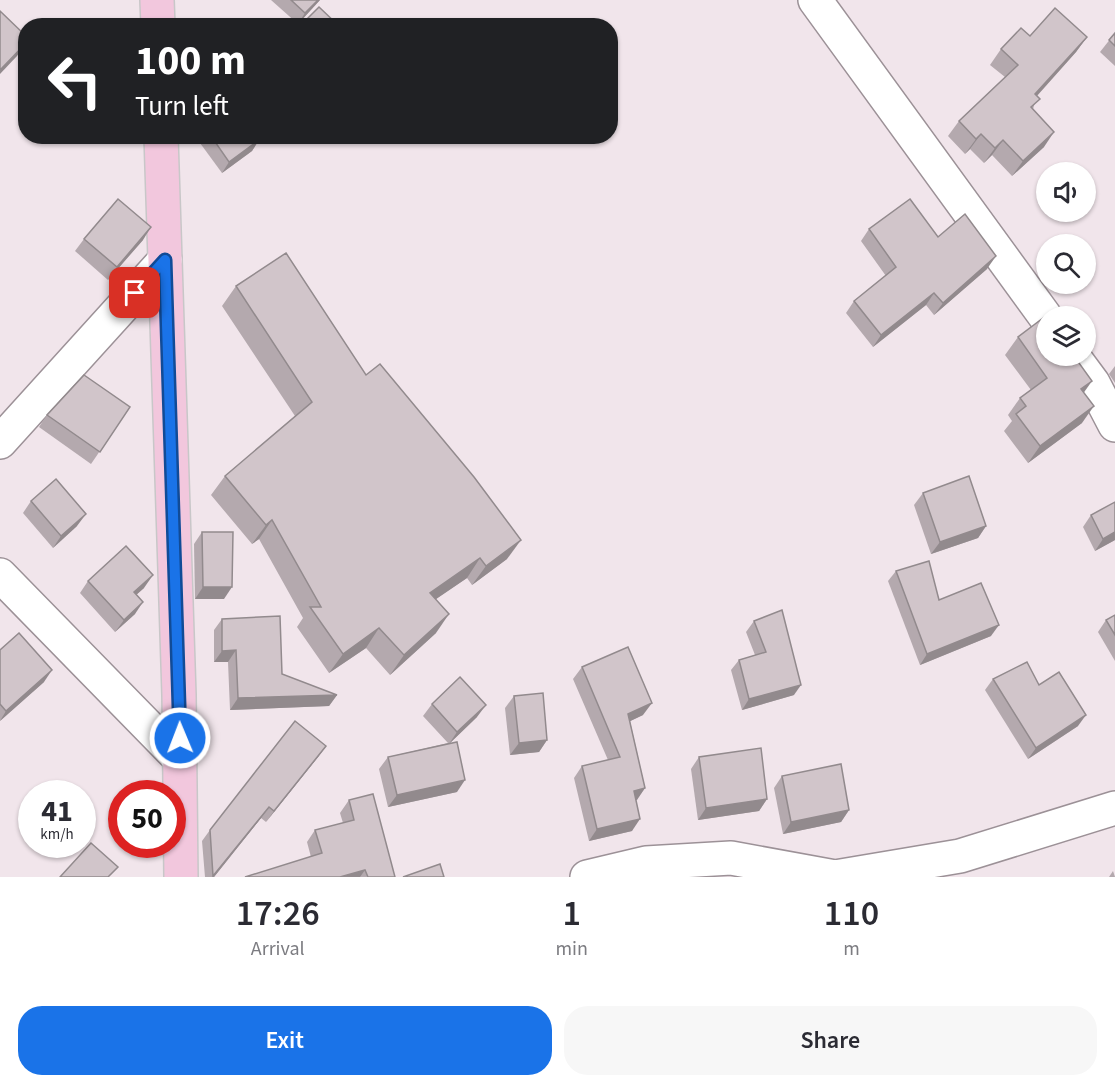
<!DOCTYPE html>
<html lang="en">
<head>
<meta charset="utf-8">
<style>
  body { margin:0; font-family:"Source Sans 3",sans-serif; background:#f7f7f7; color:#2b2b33; height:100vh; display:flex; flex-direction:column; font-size:22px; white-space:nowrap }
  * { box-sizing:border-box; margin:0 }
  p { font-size:20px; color:#7c7c81 }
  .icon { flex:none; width:33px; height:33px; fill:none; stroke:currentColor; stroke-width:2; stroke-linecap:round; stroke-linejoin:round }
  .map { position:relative; height:877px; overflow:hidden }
  .details { display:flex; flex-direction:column; background:#fff; flex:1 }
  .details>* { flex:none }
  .hud { position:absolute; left:18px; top:18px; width:600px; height:126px; border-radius:24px; box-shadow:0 2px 4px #0004; background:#202124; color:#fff; overflow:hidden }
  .controls { position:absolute; left:1036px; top:162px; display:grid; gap:12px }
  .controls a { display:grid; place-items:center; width:60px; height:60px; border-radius:50%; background:#fff; box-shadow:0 2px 4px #0004; font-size:30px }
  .speed { position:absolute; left:18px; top:780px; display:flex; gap:12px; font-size:30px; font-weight:700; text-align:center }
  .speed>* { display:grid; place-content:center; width:78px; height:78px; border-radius:50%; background:#fff; box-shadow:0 2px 4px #0004; line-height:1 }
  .speed small { font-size:15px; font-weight:400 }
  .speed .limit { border:9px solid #d22; background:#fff; color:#111 }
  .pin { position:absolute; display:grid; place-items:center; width:51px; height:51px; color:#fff; margin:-26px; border-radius:12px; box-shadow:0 3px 9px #0006 }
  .me { position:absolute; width:66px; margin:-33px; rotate:359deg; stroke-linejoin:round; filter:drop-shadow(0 0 4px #0008) }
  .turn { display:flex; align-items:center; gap:21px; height:126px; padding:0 18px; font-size:27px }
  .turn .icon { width:78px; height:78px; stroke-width:2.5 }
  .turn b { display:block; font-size:42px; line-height:51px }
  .eta { display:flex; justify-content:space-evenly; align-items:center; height:102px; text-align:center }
  .eta b { font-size:36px; font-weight:600; line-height:42px }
  .button { display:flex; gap:12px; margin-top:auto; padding:12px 18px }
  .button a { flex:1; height:69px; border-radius:24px; background:#1a73e8; color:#fff; font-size:24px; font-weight:600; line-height:69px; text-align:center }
  .button a+a { background:#f7f7f7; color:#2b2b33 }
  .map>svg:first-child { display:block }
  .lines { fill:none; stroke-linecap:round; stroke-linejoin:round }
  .minor-casing { stroke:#9c9197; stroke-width:36 }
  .major-casing { stroke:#c8c7c8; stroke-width:36 }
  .minor { stroke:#fff; stroke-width:33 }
  .major { stroke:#f2c7dd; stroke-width:33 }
  .wall { fill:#b4a9ae }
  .shaded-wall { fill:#928a8d }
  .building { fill:#d1c5ca; stroke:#928a8d; stroke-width:1.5 }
  .route-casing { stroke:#114b97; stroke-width:15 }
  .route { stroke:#1a73e8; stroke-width:10 }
</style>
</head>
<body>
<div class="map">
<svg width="1115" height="877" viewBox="0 0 1115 877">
  <rect width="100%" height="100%" fill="#f1e5eb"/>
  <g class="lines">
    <defs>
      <g id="minor">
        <polyline points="815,0 1047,319"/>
        <polyline points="1073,356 1093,383 1115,425"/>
        <polyline points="0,442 165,260"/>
        <polyline points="0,575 180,759"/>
        <polyline points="587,877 646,863 731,858 835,877 960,856 1115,808"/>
      </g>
      <g id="major">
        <polyline points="157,0 158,26"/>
        <polyline points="161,136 179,695 181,877"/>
      </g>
    </defs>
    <use href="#minor" class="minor-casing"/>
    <use href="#major" class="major-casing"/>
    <use href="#minor" class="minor"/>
    <use href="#major" class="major"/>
  </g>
  <g class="wall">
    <polygon points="271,0 320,0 298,24"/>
    <polygon points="1115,33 1115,66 1100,52"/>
    <polygon points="1030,36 1087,37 1076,52 1037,96 1033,109 1044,147 1012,176 992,155 984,163 970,149 965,154 948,136 959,121 1005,77 990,65 1001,49"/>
    <polygon points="205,136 257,136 259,140 252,151 222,173 200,143"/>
    <polygon points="869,229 938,237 987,269 934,315 926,305 873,347 846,313 854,301 886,276 861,241"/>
    <polygon points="84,239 143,240 108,280 75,251"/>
    <polygon points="236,286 366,375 507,559 472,585 467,578 436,599 436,633 390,675 366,648 329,673 297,627 303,618 259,539 252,544 211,495 225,476 295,416 222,306"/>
    <polygon points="1018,337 1084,392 1082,423 1028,463 1004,431 1012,421 1008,415 1020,398 1031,390 1005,355"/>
    <polygon points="1115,366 1115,383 1109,374"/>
    <polygon points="130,407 91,464 39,427 47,415"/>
    <polygon points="923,493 986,526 978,538 931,554 914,505"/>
    <polygon points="31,501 77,526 53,548 23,513"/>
    <polygon points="1091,515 1115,540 1095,551 1083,527"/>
    <polygon points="202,532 224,599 195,599 194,544"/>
    <polygon points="896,571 939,600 991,636 920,665 888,581"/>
    <polygon points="88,581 144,588 137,594 135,614 115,632 80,593"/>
    <polygon points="1115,615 1115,661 1098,632 1106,620"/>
    <polygon points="222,619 282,674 337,695 329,706 230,710 228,662 214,662 214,630"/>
    <polygon points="754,621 794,695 742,710 731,670 739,660 755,655 746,632"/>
    <polygon points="0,650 44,682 0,721"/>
    <polygon points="582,667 643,715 630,721 645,788 636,800 632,831 589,841 574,778 582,766 608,760 573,679"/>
    <polygon points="993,679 1078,726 1028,759 985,690"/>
    <polygon points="514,696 547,740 539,752 510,755 505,708"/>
    <polygon points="432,704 477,717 450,743 457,792 388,807 379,769 388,757 448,743 423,716"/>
    <polygon points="326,746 318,757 266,822 261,818 214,877 205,877 202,841 210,830"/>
    <polygon points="699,757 767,799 759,811 698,820 691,769"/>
    <polygon points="782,776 849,810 841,822 783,834 774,788"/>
    <polygon points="349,800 395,877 245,877 311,857 307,842 315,830 343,823 340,813"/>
    <polygon points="1113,871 1115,877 1109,877"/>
  </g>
  <g class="shaded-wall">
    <polygon points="318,0 320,0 298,24 305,13"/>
    <polygon points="1087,37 1076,52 1025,109 1035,94"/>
    <polygon points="26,43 17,56 0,74 0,70"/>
    <polygon points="1054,132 1044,147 1012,176 1023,161"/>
    <polygon points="981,134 970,149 965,154 976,139"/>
    <polygon points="259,140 252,151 222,173 229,162"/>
    <polygon points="1003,140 992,155 984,163 995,148"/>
    <polygon points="151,227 143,240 108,280 117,267"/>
    <polygon points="996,256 987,269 934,315 943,303"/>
    <polygon points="934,293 926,305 873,347 881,335"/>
    <polygon points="1092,381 1080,398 1081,389"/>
    <polygon points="1094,406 1082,423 1028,463 1040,446"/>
    <polygon points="86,514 77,526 53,548 61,536"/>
    <polygon points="272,520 259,539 252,544 266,525"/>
    <polygon points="986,526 978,538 931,554 940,542"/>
    <polygon points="1115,532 1115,540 1095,551 1103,539"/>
    <polygon points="521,540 507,559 472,585 486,566"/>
    <polygon points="480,558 467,578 417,612 430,593"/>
    <polygon points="153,575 144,588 126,604 134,592"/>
    <polygon points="203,587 232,587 224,599 195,599"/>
    <polygon points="143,602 135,614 115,632 124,620"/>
    <polygon points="449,614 436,633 390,675 404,655"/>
    <polygon points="999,625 991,636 920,665 927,654"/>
    <polygon points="379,628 366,648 329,673 343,654"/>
    <polygon points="236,650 228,662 214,662 222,651"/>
    <polygon points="52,670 44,682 0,721 6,711"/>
    <polygon points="801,685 794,695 742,710 749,699"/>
    <polygon points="337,695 329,706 230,710 238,698"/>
    <polygon points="652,703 643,715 620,726 628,714"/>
    <polygon points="486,705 477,717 449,744 457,732"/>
    <polygon points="1086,715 1078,726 1028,759 1036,748"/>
    <polygon points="547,740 539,752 510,755 519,743"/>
    <polygon points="326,746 318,757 266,822 274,811"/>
    <polygon points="465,780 457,792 388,807 397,795"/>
    <polygon points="645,788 637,800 625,803 634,791"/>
    <polygon points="767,799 759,811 698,820 706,808"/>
    <polygon points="269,807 261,818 214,877 213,877"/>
    <polygon points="849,810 841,822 783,834 791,822"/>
    <polygon points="640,819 632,831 589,841 597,829"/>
    <polygon points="365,870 360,877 340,877"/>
  </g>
  <g class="building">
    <polygon points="291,0 318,0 305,13"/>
    <polygon points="319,7 339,26 300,26"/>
    <polygon points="1055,8 1087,37 1035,94 1040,99 1031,107 1054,132 1023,161 1003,140 995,148 981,134 976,139 959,121 1018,65 1001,49 1021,28 1030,36"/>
    <polygon points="0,11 26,36 26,43 0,70"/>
    <polygon points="1115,33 1115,46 1109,40"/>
    <polygon points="211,136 257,136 259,140 229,162"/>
    <polygon points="118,199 151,227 117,267 84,239"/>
    <polygon points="910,199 938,237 965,214 996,256 943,303 934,293 881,335 854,301 896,267 869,229"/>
    <polygon points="286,253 366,375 380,364 474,477 521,540 486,566 480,558 430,593 449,614 404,655 379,628 343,654 310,607 321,607 272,520 266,525 225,476 312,402 236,286"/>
    <polygon points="1047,315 1050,316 1047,316 1047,356 1074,356 1092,381 1081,389 1094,406 1040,446 1016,414 1026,406 1020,398 1047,378 1018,337"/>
    <polygon points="84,375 130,407 100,452 47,415"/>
    <polygon points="969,476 986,526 940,542 923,493"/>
    <polygon points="56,479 86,514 61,536 31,501"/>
    <polygon points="1115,502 1115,532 1103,539 1091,515"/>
    <polygon points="202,532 233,532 232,587 203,587"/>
    <polygon points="126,546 153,575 134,592 143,602 124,620 88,581"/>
    <polygon points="929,561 939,600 981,583 999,625 927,654 896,571"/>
    <polygon points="782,610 801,685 749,699 739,660 766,652 754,621"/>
    <polygon points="1115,615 1115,635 1106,620"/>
    <polygon points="280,616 282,674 337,695 238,698 236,650 222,651 222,619"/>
    <polygon points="19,633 52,670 6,711 0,704 0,650"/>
    <polygon points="628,647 652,703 628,714 645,788 634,791 640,819 597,829 582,766 620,757 582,667"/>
    <polygon points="1027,662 1039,685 1059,672 1086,715 1036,748 993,679"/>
    <polygon points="460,677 486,705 457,732 432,704"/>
    <polygon points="543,693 547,740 519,743 514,696"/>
    <polygon points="295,721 326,746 274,811 269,807 213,876 210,830"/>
    <polygon points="457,742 465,780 397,795 388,757"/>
    <polygon points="761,748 767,799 706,808 699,757"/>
    <polygon points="841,764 849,810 791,822 782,776"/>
    <polygon points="373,794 395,877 368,877 365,870 340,877 245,877 322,853 315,830 354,820 349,800"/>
    <polygon points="91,843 118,867 108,877 60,877"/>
    <polygon points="440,864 444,877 403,877"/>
  </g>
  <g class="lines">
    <defs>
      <polyline id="route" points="135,293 165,260 180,738"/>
    </defs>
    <use href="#route" class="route-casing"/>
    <use href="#route" class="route"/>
  </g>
</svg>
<div class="controls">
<a><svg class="icon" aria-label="sound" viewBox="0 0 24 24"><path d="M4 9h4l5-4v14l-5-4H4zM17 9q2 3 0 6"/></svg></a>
<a><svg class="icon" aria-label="search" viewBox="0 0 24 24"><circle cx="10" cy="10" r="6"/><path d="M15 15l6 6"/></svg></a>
<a><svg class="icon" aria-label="layers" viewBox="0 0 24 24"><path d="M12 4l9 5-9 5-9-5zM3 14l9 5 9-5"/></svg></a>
</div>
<div class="speed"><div>41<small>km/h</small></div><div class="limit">50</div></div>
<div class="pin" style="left:135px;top:293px;background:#d93025"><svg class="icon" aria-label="arrive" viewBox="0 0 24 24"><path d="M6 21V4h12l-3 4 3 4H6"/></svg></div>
<svg class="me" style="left:180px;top:738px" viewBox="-20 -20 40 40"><circle r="17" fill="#1a73e8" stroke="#fff" stroke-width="3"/><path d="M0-11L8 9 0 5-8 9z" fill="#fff"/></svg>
<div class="hud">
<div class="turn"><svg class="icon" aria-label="left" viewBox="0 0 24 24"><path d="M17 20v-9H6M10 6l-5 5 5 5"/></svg><div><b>100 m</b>Turn left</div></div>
</div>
</div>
<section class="details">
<div class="eta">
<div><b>17:26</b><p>Arrival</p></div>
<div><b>1</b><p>min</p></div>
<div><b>110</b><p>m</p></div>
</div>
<div class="button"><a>Exit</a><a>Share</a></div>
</section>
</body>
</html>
